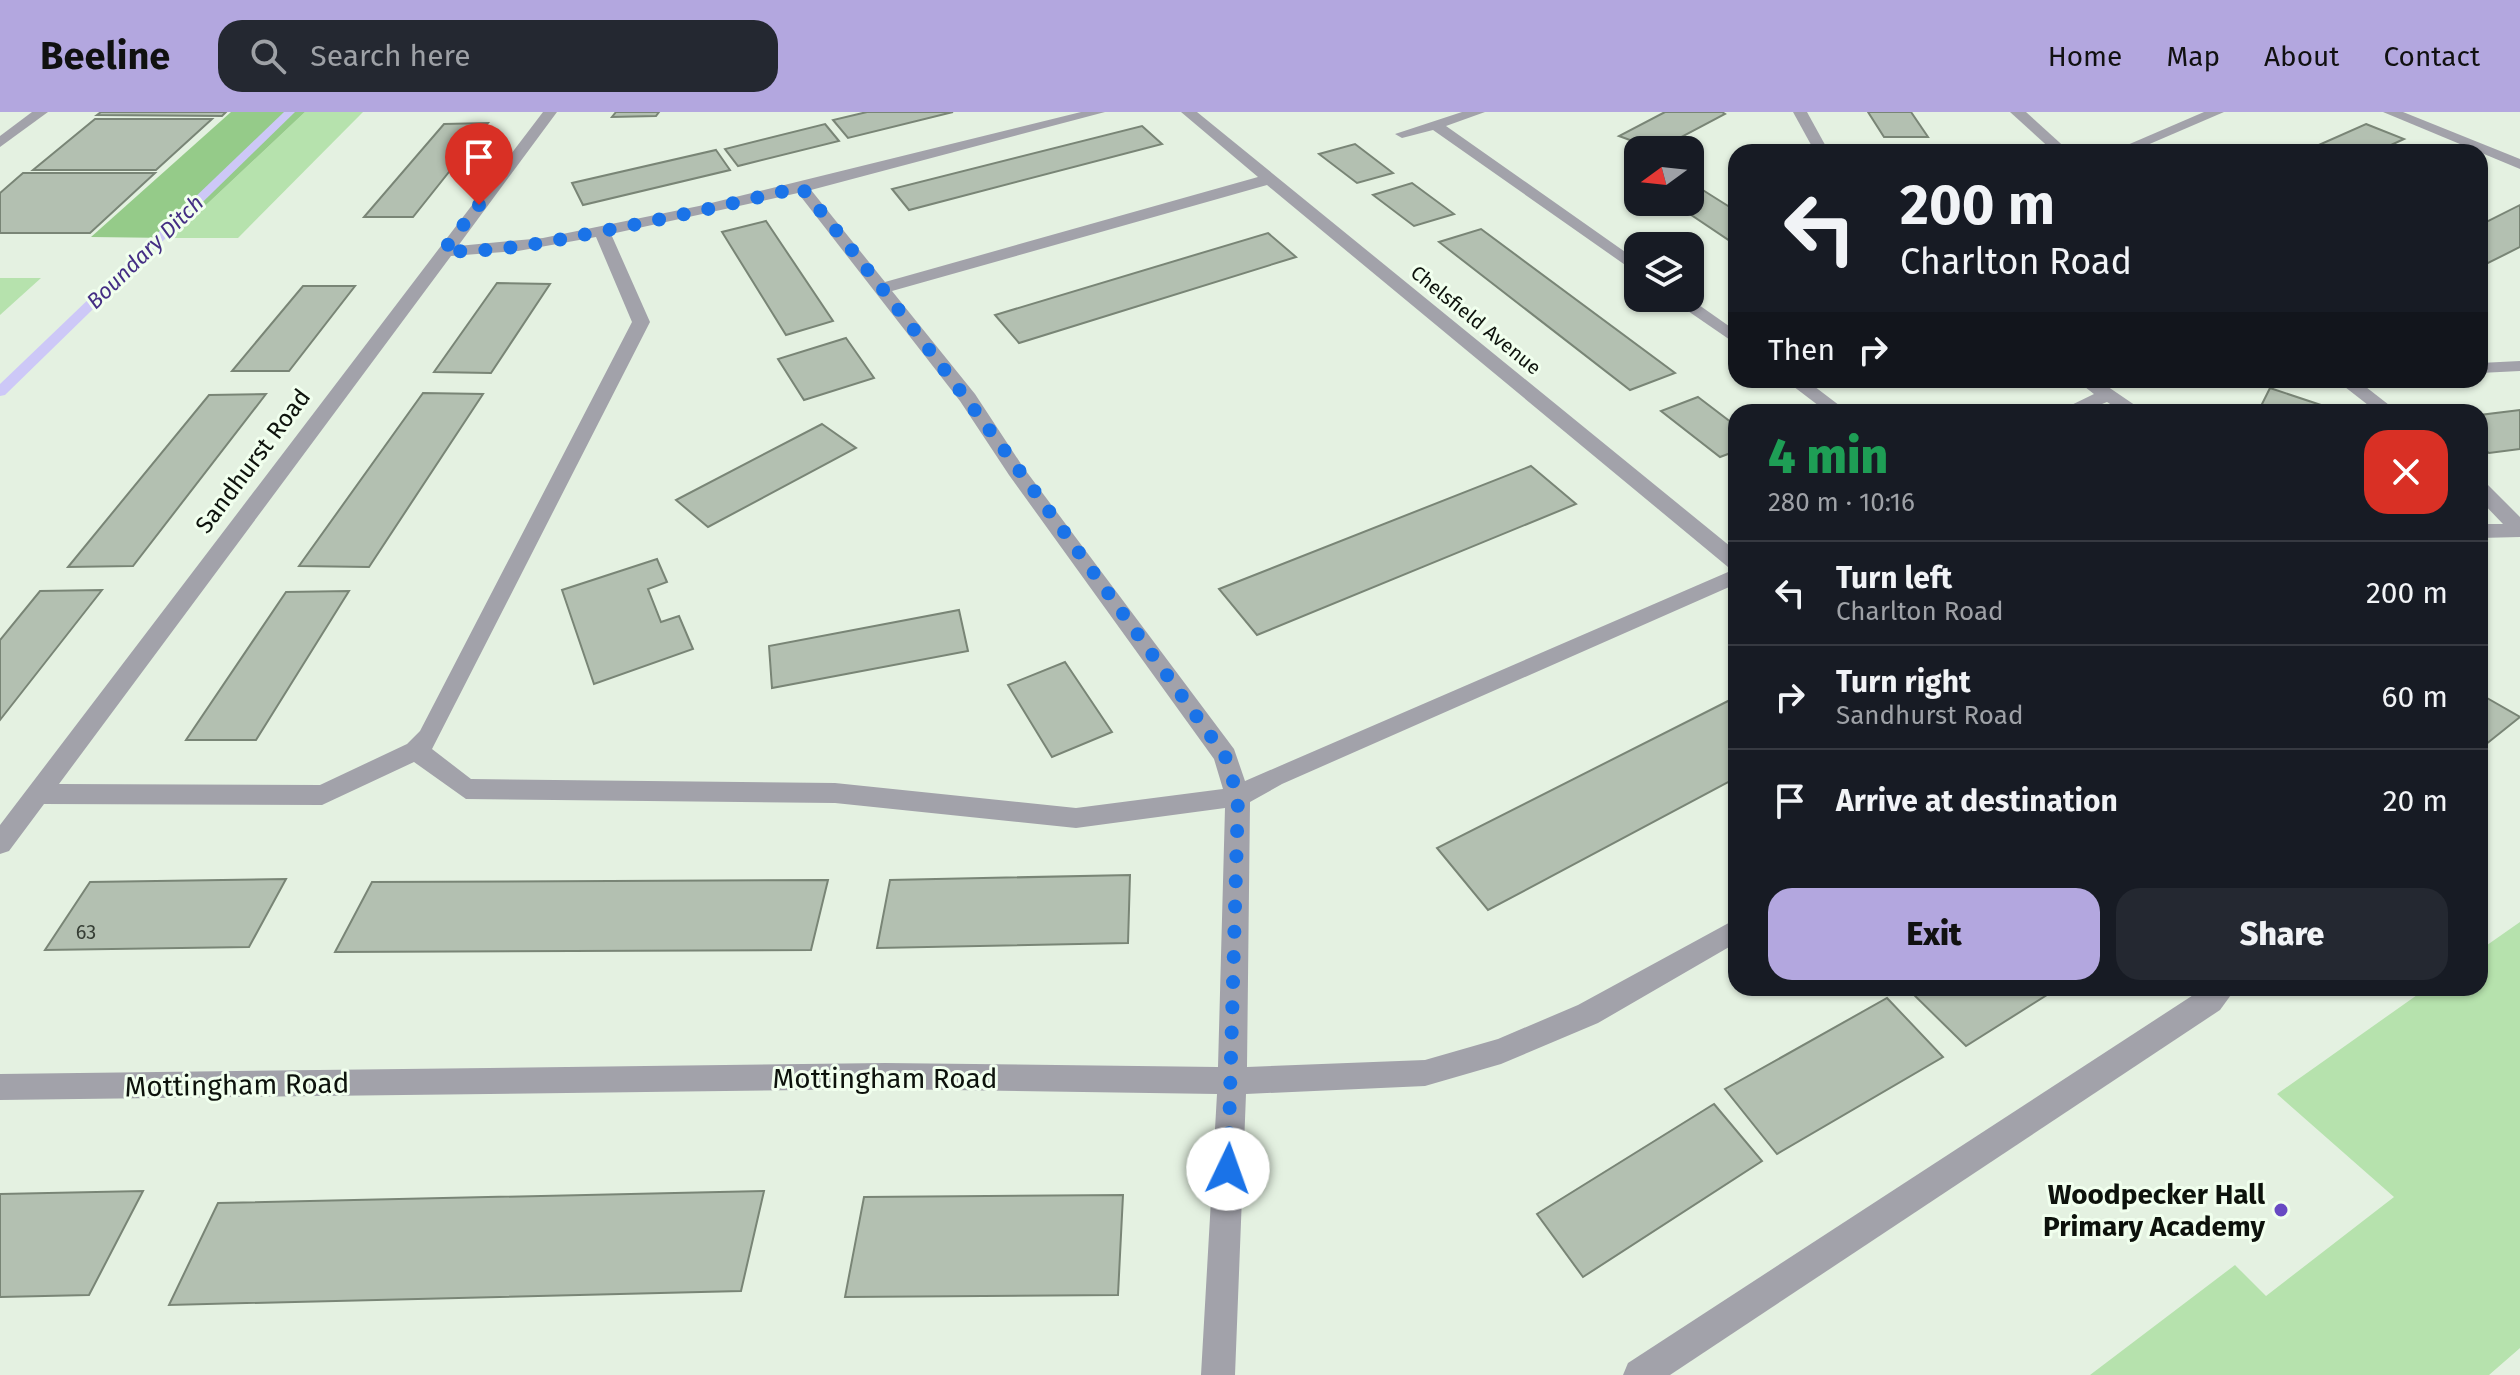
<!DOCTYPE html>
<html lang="en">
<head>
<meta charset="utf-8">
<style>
  body { margin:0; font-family:"Fira Sans",sans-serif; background:#242831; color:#f1f3f6; height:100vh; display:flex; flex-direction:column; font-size:30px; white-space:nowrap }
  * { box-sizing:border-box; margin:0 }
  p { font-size:26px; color:#9ea1a6 }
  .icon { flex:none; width:44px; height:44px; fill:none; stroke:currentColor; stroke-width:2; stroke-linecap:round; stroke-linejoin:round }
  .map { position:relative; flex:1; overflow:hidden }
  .details { position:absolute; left:1728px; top:292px; width:760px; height:592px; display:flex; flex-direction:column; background:#171b24; border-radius:24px; box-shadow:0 2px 6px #0004 }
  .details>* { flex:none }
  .guide { position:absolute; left:1728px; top:32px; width:760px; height:244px; border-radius:24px; box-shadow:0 2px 6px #0004; background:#171b24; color:#f1f3f6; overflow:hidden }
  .needle { width:52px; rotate:255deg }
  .buttons { position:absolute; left:1624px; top:24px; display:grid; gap:16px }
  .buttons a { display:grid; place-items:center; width:80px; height:80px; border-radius:16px; background:#171b24; box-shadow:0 2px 6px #0004; font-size:40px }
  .pin { position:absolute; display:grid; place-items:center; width:68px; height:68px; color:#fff; margin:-82px -34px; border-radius:50% 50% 50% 0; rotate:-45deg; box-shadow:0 0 8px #0007 }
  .pin .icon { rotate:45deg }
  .me { position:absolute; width:88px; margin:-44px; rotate:3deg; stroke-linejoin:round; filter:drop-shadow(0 0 6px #0008) }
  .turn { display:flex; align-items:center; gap:28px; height:168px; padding:0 40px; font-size:36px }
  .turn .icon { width:104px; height:104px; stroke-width:2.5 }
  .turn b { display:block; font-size:56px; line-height:68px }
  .then { display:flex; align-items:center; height:76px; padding:0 40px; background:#0003; gap:16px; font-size:30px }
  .round { display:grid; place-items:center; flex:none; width:84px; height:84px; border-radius:24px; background:#242831 }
  .summary { display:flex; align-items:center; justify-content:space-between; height:136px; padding:0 40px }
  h1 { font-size:48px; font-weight:800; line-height:60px; color:#1e9e55 }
  .button { display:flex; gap:16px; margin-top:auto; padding:16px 40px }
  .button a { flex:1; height:92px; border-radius:24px; background:#b3a7df; color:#111; font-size:32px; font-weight:800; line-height:92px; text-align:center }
  .button a+a { background:#242831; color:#f1f3f6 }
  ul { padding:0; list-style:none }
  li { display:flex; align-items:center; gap:24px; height:104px; padding:0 40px; border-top:2px solid #363941 }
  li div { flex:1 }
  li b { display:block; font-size:30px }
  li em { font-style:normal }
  header { display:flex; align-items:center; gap:48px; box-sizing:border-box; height:112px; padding:0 40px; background:#b3a7df; color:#111 }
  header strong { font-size:38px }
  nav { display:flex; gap:44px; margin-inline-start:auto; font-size:28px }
  .search { width:560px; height:72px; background:#242831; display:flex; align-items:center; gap:20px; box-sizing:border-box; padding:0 28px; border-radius:24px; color:#9ea1a6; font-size:30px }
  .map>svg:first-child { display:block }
  .green { fill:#b6e2ad }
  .forest { fill:#95cb89 }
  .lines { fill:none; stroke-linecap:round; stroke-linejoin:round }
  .stream { fill:#cdc8f7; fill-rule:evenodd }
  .building { fill:#b3c0b1; stroke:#798576; stroke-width:2 }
  .minor { fill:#a2a2aa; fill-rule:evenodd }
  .route { stroke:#1a73e8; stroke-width:14; stroke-dasharray:0 25.2 }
  .poi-dot { fill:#684ac3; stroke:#f1ffee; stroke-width:3 }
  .labels { text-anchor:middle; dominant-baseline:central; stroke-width:6; stroke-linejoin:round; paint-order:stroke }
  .far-street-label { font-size:20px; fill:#0d120c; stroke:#f1ffee }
  .number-label { font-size:20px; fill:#363e35 }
  .far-water-label { font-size:22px; font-style:italic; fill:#442e84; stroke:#f1ffee }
  .street-label { font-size:24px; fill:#0d120c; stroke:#f1ffee }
  .near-street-label { font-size:28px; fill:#0d120c; stroke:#f1ffee }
  .near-poi-label { font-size:28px; font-weight:bold; fill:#0d120c; stroke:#f1ffee; text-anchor:end }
</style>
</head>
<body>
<header>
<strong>Beeline</strong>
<div class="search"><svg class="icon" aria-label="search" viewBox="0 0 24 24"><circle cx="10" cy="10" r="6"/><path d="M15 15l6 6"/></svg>Search here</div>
<nav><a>Home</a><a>Map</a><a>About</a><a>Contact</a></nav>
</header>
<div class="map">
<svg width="2520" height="1263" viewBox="0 0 2520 1263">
  <rect width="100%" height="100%" fill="#e4f1e1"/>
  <g class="green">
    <polygon points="305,0 363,0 238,126 171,126"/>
    <polygon points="0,166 41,166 0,203"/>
    <polygon points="2520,810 2520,1236 2489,1263 2090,1263 2235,1153 2266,1184 2394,1085 2277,982 2427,876 2480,876 2480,838"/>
  </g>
  <polygon class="forest" points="231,0 305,0 171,126 91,125"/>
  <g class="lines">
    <polygon class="stream" points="284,0 295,0 5,283 0,284 0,272"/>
  </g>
  <g class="building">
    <polygon points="101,0 226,0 222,4 97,3"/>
    <polygon points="616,0 659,0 656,4 612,5"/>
    <polygon points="867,0 953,0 848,26 833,8"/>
    <polygon points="1665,0 1722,0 1725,2 1657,38 1619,24"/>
    <polygon points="1868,0 1911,0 1928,25 1884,25"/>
    <polygon points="95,7 212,7 156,58 33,58"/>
    <polygon points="488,11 413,105 364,105 444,12"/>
    <polygon points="825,12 839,29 738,54 725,37"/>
    <polygon points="2366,12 2404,27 2376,40 2303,40"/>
    <polygon points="1142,14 1162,32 909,98 892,77"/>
    <polygon points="1355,32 1393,61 1357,71 1319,42"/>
    <polygon points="716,38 730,58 583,93 572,71"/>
    <polygon points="23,61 155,61 90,121 0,121 0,81"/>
    <polygon points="1690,70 1736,99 1736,133 1672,90 1690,90"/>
    <polygon points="1412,71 1454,102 1414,114 1373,83"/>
    <polygon points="2520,93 2520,135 2480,155 2480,113"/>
    <polygon points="766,109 833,209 786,223 722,120"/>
    <polygon points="1481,117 1675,261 1630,278 1439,130"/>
    <polygon points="1268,121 1296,145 1019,231 995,203"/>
    <polygon points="497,171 550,172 491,261 434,260"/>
    <polygon points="303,174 355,174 289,259 232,259"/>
    <polygon points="846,226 874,266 804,288 778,247"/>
    <polygon points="2270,276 2342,300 2259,298"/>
    <polygon points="423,281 483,282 369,455 299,454"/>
    <polygon points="266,282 133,454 68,455 209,283"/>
    <polygon points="1698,285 1736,314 1736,339 1720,345 1661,299"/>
    <polygon points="2520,298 2520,337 2489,341 2480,334 2480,303"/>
    <polygon points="822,312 856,336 708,415 676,388"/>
    <polygon points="1531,354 1576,392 1257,523 1219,477"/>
    <polygon points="657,447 667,470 648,477 661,510 679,504 693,537 594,572 562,478"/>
    <polygon points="102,478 0,608 0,528 40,479"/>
    <polygon points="349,479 256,628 186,628 286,480"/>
    <polygon points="959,498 968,539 772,576 769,534"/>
    <polygon points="1065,550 1112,620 1052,645 1008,573"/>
    <polygon points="2480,582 2520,605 2480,637"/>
    <polygon points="1736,585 1736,666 1488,798 1437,736"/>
    <polygon points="1130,763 1128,831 877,836 890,768"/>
    <polygon points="286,767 249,835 45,838 90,770"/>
    <polygon points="828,768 811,838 335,840 372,770"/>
    <polygon points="1907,876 2058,876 1966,934"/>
    <polygon points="1887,886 1943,945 1777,1042 1725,977"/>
    <polygon points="1714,992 1762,1049 1583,1165 1537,1102"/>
    <polygon points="143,1079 89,1183 0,1185 0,1082"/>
    <polygon points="764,1079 741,1179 169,1193 218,1091"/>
    <polygon points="1123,1083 1118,1183 845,1185 864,1085"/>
  </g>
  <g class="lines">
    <g class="minor">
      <polygon points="32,0 48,0 0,35 0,24"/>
      <path d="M543,0H557L458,134L543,126L699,94L1081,0H1105L811,78L885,170L1258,65L1181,0H1197L1736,439V472L1282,672L1250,690L1247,955L1425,948L1498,927L1578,893L1736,807V831L1598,911L1501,952L1425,974L1246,982L1235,1263H1201L1217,982L885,977L0,988V962L885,951L1218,955L1225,696L1076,716L835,691L466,687L414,650L322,693L44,692L9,739L0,742V713ZM1267,73L1728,455L1735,457L1245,669L1234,637L1023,355L975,282L892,179ZM798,81L960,289L1009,363L1214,647L1223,677L1076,696L835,671L471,667L432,637L650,210L611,122ZM596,125L632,210L420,619L407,632L320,673L59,672L451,144L518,139Z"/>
      <polygon points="1462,0 1485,0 1446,14 1638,149 1638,162 1433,18 1402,26 1395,22"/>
      <polygon points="1793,0 1807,0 1829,40 1815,40"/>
      <polygon points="2010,0 2026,0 2070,40 2054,40"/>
      <polygon points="2204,0 2224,0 2131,40 2111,40"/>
      <polygon points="2383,0 2403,0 2520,47 2520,57"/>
      <polygon points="1669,186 1689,186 1736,219 1736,232"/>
      <polygon points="2520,249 2520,259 2480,261 2480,251"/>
      <polygon points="1785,268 1806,268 1848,300 1827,300"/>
      <polygon points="2076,268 2098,268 2145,300 2123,300 2107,290 2082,300 2057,300 2094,282"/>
      <polygon points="2336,268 2357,268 2398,300 2377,300"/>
      <polygon points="2480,370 2487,372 2520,405 2520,425 2480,426 2480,412 2503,412 2480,388"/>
      <polygon points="2204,876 2236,876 2220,898 1670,1263 1623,1263 1628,1251"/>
    </g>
  </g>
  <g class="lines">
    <path class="route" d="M479,93L443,139C500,141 552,129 608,118C673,105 737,91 801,75C951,258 1087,452 1225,644L1238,685L1228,1057"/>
  </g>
  <circle class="poi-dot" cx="2281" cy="1098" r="8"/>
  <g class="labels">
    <g class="far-street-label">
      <text transform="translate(1476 208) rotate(39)">Chelsfield Avenue</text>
    </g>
    <g class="number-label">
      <text x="86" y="820">63</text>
    </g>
    <g class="far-water-label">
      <text transform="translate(145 140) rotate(-44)">Boundary Ditch</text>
    </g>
    <g class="street-label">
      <text transform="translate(253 349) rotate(-53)">Sandhurst Road</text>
    </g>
    <g class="near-street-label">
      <text x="885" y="966">Mottingham Road</text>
      <text transform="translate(237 973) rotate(-1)">Mottingham Road</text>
    </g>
    <g class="near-poi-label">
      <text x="2265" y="1082">Woodpecker Hall<tspan x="2265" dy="32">Primary Academy</tspan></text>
    </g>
  </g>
</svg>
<div class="buttons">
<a><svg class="needle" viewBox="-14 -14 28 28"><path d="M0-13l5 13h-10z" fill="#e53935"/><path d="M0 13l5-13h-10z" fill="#9ea1a6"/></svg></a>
<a><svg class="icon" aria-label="layers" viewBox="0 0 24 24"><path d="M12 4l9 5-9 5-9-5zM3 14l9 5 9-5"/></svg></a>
</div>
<div class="pin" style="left:479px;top:93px;background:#d93025"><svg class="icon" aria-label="arrive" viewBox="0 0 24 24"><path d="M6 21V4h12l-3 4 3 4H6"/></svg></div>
<svg class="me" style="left:1228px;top:1057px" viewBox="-20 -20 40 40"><circle r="19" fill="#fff"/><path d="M0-13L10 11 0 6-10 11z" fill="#1a73e8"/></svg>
<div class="guide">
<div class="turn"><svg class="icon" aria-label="left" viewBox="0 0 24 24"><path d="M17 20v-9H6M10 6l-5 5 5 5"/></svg><div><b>200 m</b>Charlton Road</div></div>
<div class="then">Then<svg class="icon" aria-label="right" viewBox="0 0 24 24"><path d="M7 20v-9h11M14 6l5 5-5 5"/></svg></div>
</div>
<section class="details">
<div class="summary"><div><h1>4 min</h1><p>280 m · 10:16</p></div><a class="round" style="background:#d93025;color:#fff"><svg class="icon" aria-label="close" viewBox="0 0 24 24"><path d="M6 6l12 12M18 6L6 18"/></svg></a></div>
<ul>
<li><svg class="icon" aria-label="left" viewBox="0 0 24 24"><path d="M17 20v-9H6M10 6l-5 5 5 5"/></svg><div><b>Turn left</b><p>Charlton Road</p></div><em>200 m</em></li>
<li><svg class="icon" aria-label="right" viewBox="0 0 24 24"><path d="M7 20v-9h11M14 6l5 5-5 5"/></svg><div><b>Turn right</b><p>Sandhurst Road</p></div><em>60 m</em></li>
<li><svg class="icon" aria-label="arrive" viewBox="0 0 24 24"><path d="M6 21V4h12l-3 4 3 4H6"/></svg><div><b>Arrive at destination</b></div><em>20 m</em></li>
</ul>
<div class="button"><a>Exit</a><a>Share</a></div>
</section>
</div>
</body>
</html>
